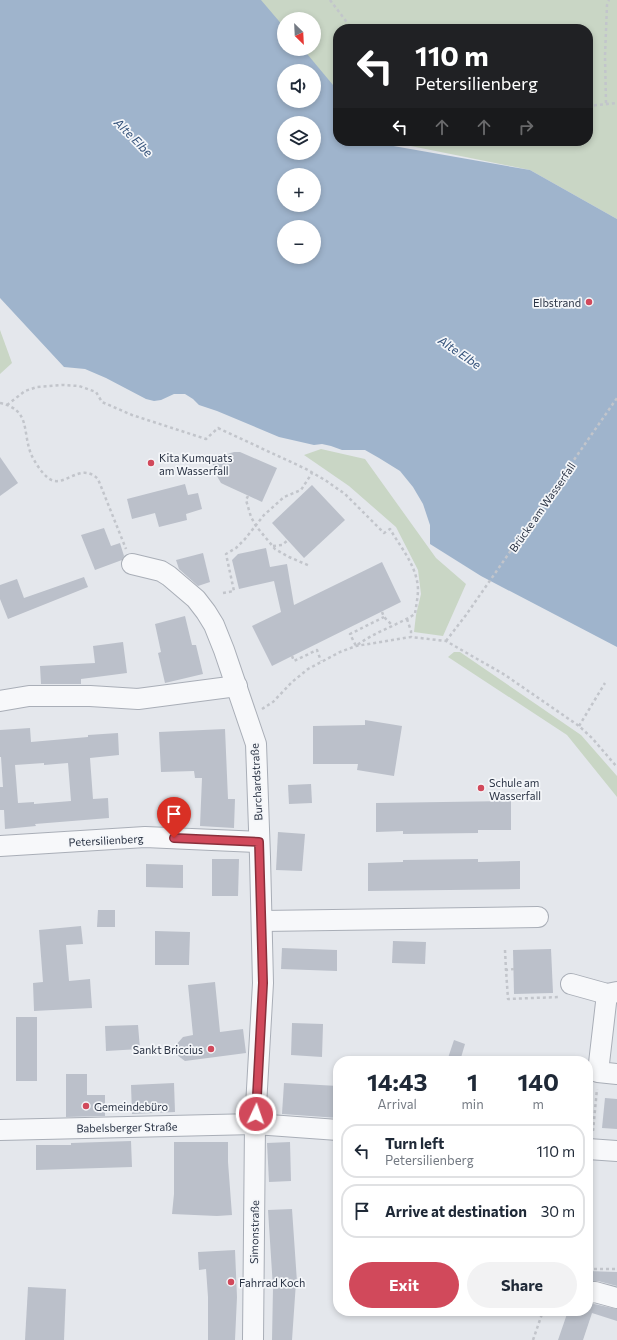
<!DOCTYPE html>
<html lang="en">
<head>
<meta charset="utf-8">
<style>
  body { margin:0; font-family:Commissioner,sans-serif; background:#f2f2f3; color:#1f2937; height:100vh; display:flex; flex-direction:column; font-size:15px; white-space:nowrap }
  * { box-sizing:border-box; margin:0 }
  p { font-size:13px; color:#747a83 }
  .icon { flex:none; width:22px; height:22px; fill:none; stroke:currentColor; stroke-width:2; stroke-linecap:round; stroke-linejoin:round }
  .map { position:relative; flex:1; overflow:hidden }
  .sheet { position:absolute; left:333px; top:1056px; width:260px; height:260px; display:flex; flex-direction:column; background:#fff; border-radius:16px; box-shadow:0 2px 6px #0003 }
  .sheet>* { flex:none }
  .hud { position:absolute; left:333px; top:24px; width:260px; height:122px; border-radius:16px; box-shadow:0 2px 6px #0003; background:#202124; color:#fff; overflow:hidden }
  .needle { width:26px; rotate:156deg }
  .tools { position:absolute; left:277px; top:12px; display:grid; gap:8px }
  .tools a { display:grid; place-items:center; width:44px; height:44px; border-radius:50%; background:#fff; box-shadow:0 2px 6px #0003; font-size:20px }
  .pin { position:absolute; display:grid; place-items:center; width:34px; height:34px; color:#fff; margin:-41px -17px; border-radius:50% 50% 50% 0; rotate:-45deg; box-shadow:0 0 4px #0007 }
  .pin .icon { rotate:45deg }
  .me { position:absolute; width:44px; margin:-22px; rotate:3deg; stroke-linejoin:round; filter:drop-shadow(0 0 3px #0008) }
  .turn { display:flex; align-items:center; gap:14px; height:84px; padding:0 16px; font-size:18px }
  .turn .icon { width:52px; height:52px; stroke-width:2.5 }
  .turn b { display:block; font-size:28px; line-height:34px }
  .lanes { display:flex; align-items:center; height:38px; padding:0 16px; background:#0003; justify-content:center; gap:20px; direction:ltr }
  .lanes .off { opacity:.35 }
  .eta { display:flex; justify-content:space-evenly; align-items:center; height:68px; text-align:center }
  .eta b { font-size:24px; font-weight:700; line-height:28px }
  .action { display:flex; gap:8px; margin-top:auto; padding:8px 16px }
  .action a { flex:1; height:46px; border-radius:24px; background:#d1495b; color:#fff; font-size:16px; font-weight:700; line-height:46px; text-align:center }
  .action a+a { background:#f2f2f3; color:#1f2937 }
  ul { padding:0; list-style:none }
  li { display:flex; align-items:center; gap:12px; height:54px; margin:0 8px 6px; padding:0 8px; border:2px solid #e0e1e3; border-radius:16px }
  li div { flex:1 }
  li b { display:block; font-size:15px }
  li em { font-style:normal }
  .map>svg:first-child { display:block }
  .green { fill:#c9d6c5 }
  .water { fill:#9fb4cc; fill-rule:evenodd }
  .building { fill:#bbc0ca; fill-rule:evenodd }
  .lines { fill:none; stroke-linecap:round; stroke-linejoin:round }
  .minor-casing { stroke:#a9aeb7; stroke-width:22 }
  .path { stroke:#c2c5cb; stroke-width:2.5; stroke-dasharray:3 3; stroke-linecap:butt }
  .minor { stroke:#f7f8fa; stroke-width:20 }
  .route-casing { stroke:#882f3b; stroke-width:10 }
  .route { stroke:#d1495b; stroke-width:7 }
  .poi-dot { fill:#d1495b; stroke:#f4f6f9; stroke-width:1.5 }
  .labels { text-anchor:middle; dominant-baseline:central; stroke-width:3.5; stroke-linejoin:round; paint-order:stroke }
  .poi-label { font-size:11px; fill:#2b3445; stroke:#f4f6f9; text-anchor:start }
  .street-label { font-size:11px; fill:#2b3445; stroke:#f4f6f9 }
  .water-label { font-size:12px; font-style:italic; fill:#34527a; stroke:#f4f6f9 }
</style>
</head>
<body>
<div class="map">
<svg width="617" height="1340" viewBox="0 0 617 1340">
  <rect width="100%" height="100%" fill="#e4e7ec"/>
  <g class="green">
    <polygon points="255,0 617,0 617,219 530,170 386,141 588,141 588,29 338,29 338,94 293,49 314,49 314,19 284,19 284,40"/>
    <polygon points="0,330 12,363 0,374"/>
    <polygon points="321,449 365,459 436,558 466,584 443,636 414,632 416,615 421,594 418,570 396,527 349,486 304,455"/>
    <polygon points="454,652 460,652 581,735 617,776 617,797 567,735 448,657"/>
  </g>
  <path class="water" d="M0,0H261L284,27V49H303L338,91V141H380L382,144L530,170L617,219V647L481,576L430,544V525L423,504L413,487L400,471L379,458L365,450H342L331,446L322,444L314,445L279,437L217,411L199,405L193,399L185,394H174L161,400L154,401L146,399L106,378L85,369L64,367L0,298ZM284,71H314V101H284ZM284,123H314V153H284ZM284,175H314V205H284ZM284,227H314V257H284Z"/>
  <g class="building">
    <polygon points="234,452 240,452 277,468 262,502 225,485 221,483 218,478 211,459"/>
    <polygon points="0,457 18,483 0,496"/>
    <polygon points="185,484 188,495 198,493 202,509 186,514 187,520 159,527 155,513 132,519 127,499"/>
    <polygon points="312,485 345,520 304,558 272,523"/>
    <polygon points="104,528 111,546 120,543 124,556 122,560 95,570 81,535"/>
    <polygon points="266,548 270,567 287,564 294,605 382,562 401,602 272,666 252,626 281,612 274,581 239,589 232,560 238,554"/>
    <polygon points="203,553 210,582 198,586 179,569 176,560"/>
    <polygon points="84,577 88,587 8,619 0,599 0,585 17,579 24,598"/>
    <polygon points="185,616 192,645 196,645 203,674 165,683 158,653 161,652 155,624"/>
    <polygon points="123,642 127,673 81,679 81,684 41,684 40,666 95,663 93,646"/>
    <polygon points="365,720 402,726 394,776 357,770 358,764 313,764 313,726 365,725"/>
    <path d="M30,728L31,742L88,737V735L118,733L119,755L90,758L93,799L108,798L109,818L35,824L36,826L5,829L4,810H0V787H3L1,757H0V730ZM44,763V765L68,763L71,801L34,804V802L18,803L15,765Z"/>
    <polygon points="225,729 228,799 235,799 234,828 200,826 202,778 195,778 194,771 161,772 159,732"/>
    <polygon points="311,784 312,803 289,804 288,785"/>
    <polygon points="511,801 511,830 478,830 478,833 403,834 403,831 376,832 376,803"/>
    <polygon points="278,832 305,834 302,871 276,870"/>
    <polygon points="212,859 239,859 238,896 212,896"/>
    <polygon points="478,859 478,862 520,861 520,889 368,891 368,863 403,862 403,860"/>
    <polygon points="146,864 183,865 183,888 146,887"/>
    <polygon points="98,910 115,910 115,927 97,927"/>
    <polygon points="81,926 83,944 66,945 69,981 90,979 92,1008 34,1011 33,983 43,982 39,930"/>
    <polygon points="155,931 190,932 189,965 155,965"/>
    <polygon points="393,941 426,942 425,964 392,963"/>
    <polygon points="282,948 337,950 337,971 281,969"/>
    <polygon points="551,949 553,993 514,994 513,950"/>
    <polygon points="215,982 220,1032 243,1029 246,1053 185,1061 177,1055 176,1045 183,1037 193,1035 188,985"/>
    <rect x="16" y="1017" width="21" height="64"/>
    <polygon points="292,1023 323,1024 322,1057 291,1055"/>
    <polygon points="138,1025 140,1049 106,1051 105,1026"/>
    <polygon points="454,1040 465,1044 460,1061 447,1061"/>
    <polygon points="66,1074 87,1074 87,1095 105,1095 105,1116 66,1117"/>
    <polygon points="174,1083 175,1112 132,1114 131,1085"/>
    <polygon points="284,1083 338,1086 338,1118 282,1114"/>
    <polygon points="605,1098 617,1099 617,1129 602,1128"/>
    <polygon points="131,1141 132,1167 36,1170 36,1145 71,1145 71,1143"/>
    <polygon points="174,1142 228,1142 228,1162 232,1215 217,1216 172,1214 174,1194"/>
    <polygon points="290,1142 291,1181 269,1182 267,1143"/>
    <polygon points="292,1209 297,1282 296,1282 292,1340 272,1340 273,1288 268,1210"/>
    <polygon points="235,1250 237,1297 235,1340 208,1340 208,1297 206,1269 199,1270 198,1252"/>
    <polygon points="588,1271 617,1272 617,1286 598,1281 588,1281"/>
    <polygon points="28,1287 66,1289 64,1340 25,1340"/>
    <polygon points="588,1304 594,1304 617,1309 617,1321 592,1313 583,1340 558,1340 568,1311 588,1311"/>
  </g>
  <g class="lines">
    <defs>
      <g id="minor">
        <polyline points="132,564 161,571 169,576 196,599 206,612 214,625 224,650 256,744 260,857 263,983 255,1124 253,1340"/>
        <polyline points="0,701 29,696 90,696 138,699 237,686"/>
        <polyline points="0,846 145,837 259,842"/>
        <polyline points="262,921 538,917"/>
        <polyline points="571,984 607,994 617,992"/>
        <polyline points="607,994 598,1072 617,1074"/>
        <polyline points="0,1130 255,1124 338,1130"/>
        <polyline points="588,1149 617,1151"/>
        <polyline points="588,1293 595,1292 617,1298"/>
      </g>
    </defs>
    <use href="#minor" class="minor-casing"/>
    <g class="path">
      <polyline points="330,0 352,29"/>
      <polyline points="606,103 605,56 607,5 609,0"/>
      <polyline points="588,106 617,103"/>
      <path d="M0,403C31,410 22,431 31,454C34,461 41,472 47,477C63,492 79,460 98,479L126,549"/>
      <path d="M7,405L25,391L37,387L63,385L79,386L96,392L102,402L132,415L206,439L218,428L306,469L325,480L345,494L384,533L390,529C401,548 417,566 418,589C418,597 416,606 415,614C396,626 374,632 356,646L350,634L384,617"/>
      <polyline points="248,496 246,500 251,517 256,526 275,549 289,557 310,566"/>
      <polyline points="273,546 282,545 288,540"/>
      <polyline points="223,593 234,591 226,554 236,548 245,539 264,515 284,497 301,490 312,473"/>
      <polyline points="382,612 384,617 393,626"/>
      <polyline points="407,619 411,631 411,637"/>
      <polyline points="446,641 466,615 617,398"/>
      <polyline points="292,656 294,661 317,650 321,661"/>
      <polyline points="262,709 273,702 292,682 308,669 340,652 356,646 411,637 446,641 505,675 579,726 592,738 617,767"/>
      <polyline points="579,726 605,683"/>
      <polyline points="505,950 506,970"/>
      <polyline points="514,969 506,970 508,999 559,997"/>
      <polyline points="593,1131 597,1089"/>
      <polyline points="588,1269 617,1269"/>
      <polyline points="533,1340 543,1311"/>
    </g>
    <use href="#minor" class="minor"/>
  </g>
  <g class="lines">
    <defs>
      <polyline id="route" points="174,838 259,842 263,983 256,1114"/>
    </defs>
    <use href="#route" class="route-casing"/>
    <use href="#route" class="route"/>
  </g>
  <g class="poi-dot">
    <circle cx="589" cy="302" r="4"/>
    <circle cx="151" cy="463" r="4"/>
    <circle cx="481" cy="788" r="4"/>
    <circle cx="211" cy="1049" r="4"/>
    <circle cx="86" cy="1106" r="4"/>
    <circle cx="231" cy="1282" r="4"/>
  </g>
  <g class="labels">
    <g class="poi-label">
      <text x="581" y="302" text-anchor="end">Elbstrand</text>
      <text x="159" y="457">Kita Kumquats<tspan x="159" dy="13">am Wasserfall</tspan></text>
      <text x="489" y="782">Schule am<tspan x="489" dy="13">Wasserfall</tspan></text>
      <text x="203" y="1049" text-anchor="end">Sankt Briccius</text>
      <text x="94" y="1106">Gemeindebüro</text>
      <text x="239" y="1282">Fahrrad Koch</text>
    </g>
    <g class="street-label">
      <text transform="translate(542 507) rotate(-55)">Brücke am Wasserfall</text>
      <text transform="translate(256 782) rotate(-93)">Burchardstraße</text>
      <text transform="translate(106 840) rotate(-3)">Petersilienberg</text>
      <text transform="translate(127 1127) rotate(-1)">Babelsberger Straße</text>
      <text transform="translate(254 1232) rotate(-89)">Simonstraße</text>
    </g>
    <g class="water-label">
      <text transform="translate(134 137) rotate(45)">Alte Elbe</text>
      <text transform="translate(460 352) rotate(34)">Alte Elbe</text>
    </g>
  </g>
</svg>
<div class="tools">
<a><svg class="needle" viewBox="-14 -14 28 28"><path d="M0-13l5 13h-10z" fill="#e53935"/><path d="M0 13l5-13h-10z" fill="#747a83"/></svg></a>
<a><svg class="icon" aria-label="sound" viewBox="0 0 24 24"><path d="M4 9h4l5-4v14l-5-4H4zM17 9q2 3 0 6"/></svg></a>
<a><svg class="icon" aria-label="layers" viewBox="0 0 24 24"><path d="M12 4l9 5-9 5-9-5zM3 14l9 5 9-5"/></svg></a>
<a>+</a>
<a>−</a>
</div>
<div class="pin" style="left:174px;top:838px;background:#d93025"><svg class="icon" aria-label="arrive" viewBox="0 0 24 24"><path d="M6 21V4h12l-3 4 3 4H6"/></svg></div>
<svg class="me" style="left:256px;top:1114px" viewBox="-20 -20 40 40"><circle r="17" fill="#d1495b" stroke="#fff" stroke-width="3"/><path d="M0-11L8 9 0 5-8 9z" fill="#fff"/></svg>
<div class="hud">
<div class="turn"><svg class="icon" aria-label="left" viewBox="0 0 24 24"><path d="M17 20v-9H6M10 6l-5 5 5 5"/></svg><div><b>110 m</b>Petersilienberg</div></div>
<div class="lanes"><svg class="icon" aria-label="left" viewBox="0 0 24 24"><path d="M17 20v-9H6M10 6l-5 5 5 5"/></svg><svg class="icon off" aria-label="ahead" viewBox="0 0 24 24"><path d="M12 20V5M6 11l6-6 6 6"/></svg><svg class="icon off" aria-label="ahead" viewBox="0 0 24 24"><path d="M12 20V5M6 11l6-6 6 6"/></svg><svg class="icon off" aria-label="right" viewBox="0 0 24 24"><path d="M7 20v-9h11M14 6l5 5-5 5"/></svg></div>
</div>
<section class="sheet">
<div class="eta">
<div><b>14:43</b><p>Arrival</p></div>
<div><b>1</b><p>min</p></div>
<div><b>140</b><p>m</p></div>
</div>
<ul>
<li><svg class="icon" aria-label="left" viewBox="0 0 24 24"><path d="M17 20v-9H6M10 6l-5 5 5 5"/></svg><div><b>Turn left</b><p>Petersilienberg</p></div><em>110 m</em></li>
<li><svg class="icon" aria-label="arrive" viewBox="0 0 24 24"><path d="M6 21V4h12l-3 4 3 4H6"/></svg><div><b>Arrive at destination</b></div><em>30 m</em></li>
</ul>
<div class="action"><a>Exit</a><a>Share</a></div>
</section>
</div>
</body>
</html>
